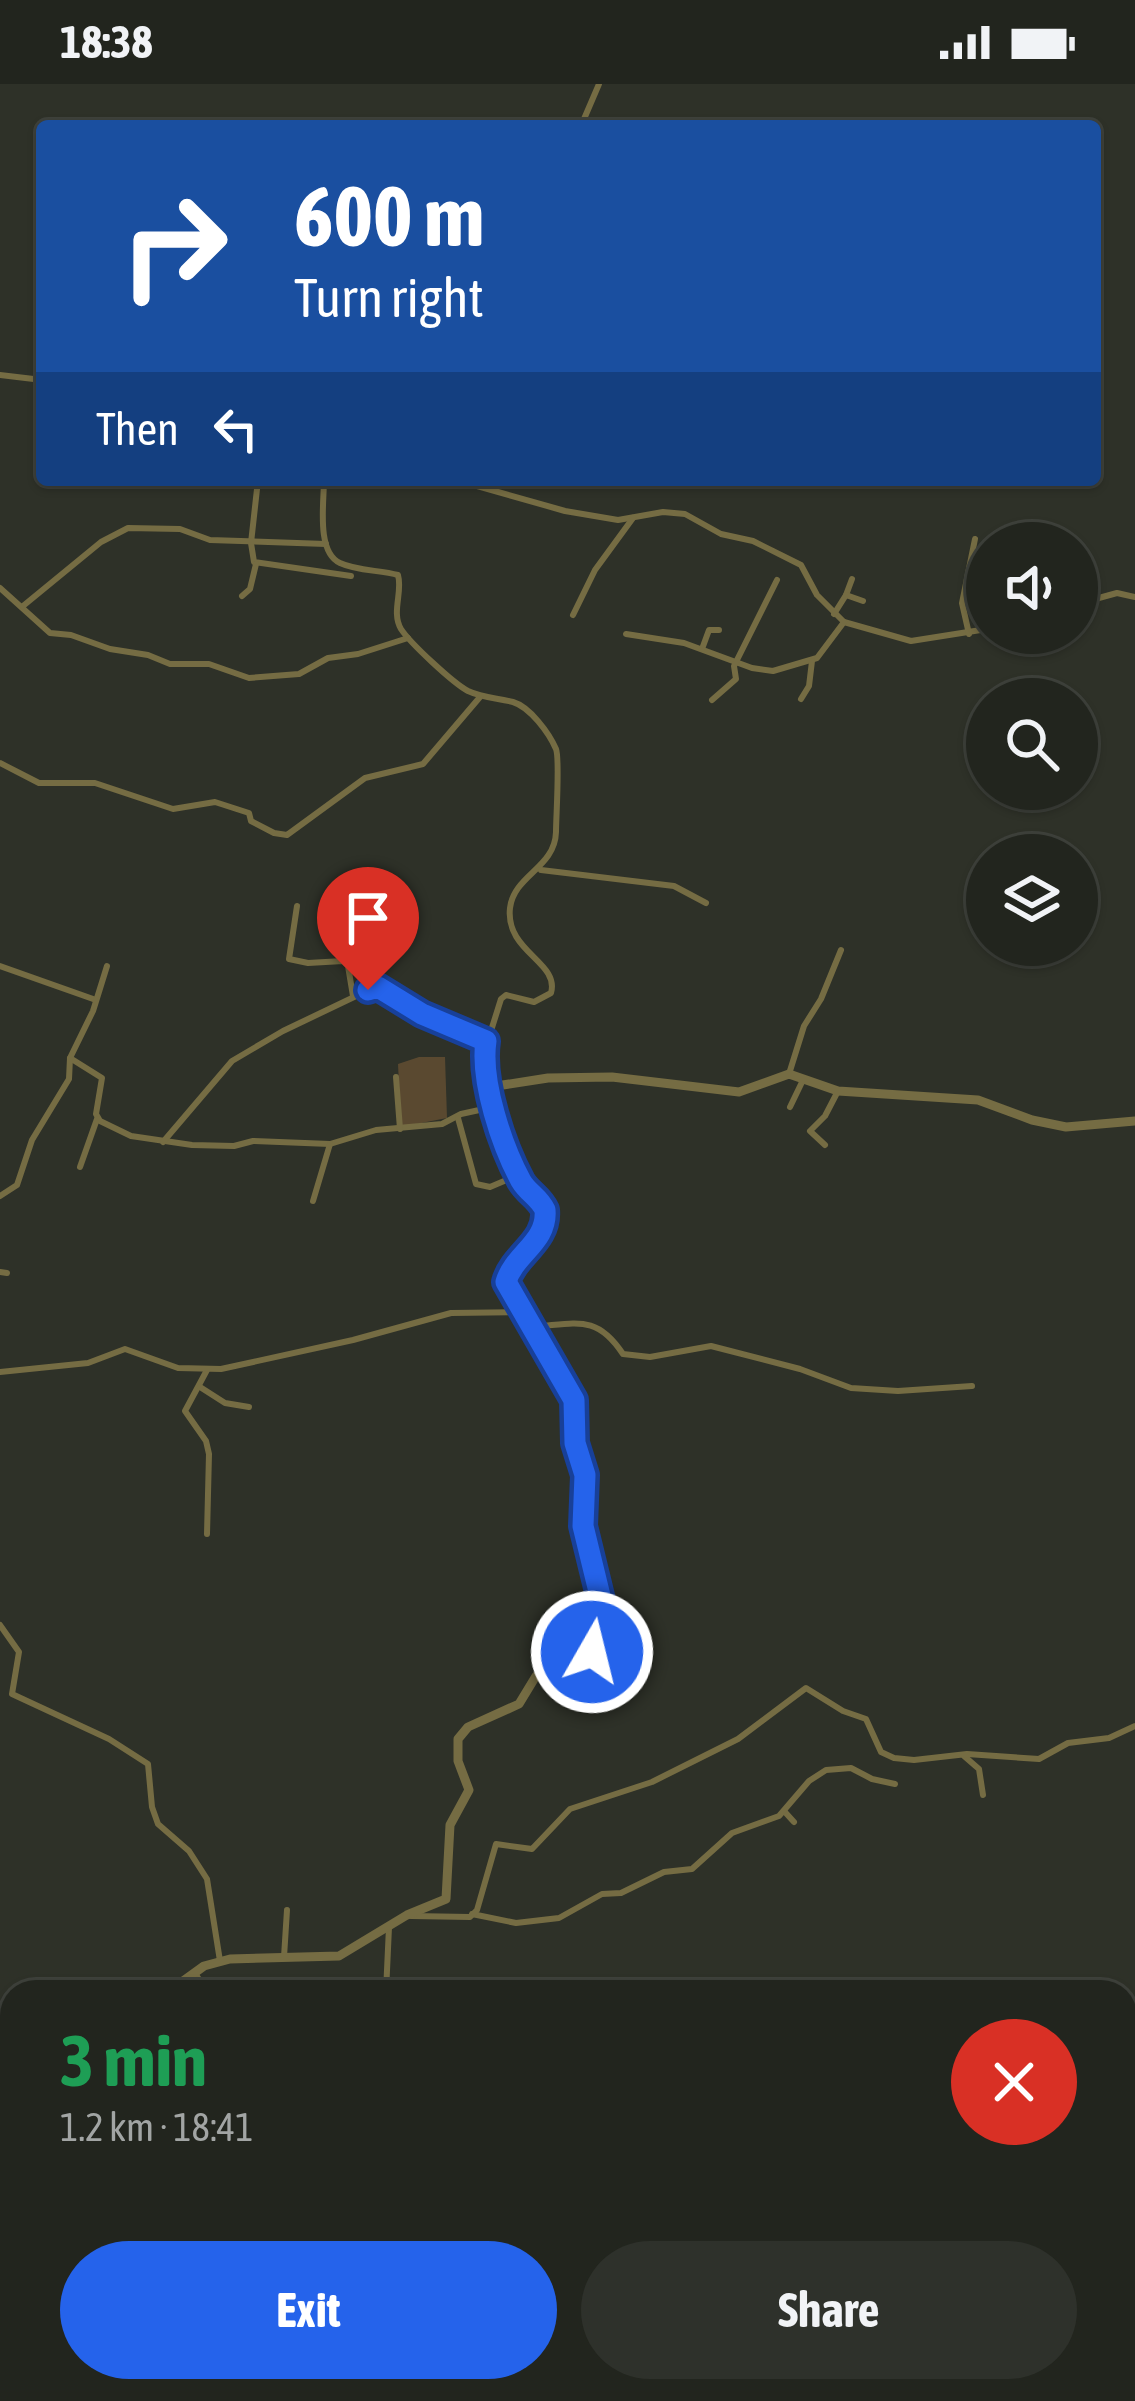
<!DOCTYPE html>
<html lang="en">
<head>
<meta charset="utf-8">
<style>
  body { margin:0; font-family:"Asap Condensed",sans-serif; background:#2e312b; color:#f1f3f6; height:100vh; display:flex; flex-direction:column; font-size:45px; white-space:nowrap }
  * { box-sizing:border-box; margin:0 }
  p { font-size:39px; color:#a2a5a4 }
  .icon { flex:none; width:66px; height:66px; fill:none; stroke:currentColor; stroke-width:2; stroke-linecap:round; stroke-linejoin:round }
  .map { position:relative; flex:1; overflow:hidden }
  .details { position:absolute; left:0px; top:1896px; width:1137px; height:423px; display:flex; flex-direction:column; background:#22251e; border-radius:36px 36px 0 0; box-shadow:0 3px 9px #0004,0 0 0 3px #3f423c }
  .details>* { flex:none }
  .banner { position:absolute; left:36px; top:36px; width:1065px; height:366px; border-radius:12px; box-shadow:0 3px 9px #0004,0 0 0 3px #3f423c; background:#1a4fa0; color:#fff; overflow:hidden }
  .fabs { position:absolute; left:966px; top:438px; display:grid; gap:24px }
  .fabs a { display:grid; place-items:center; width:132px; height:132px; border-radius:50%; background:#22251e; box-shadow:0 3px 9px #0004,0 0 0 3px #3f423c; font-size:60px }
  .pin { position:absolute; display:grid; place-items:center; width:102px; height:102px; color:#fff; margin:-123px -51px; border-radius:50% 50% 50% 0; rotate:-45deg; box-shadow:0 0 12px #0007 }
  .pin .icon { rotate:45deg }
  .me { position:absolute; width:132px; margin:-66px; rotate:8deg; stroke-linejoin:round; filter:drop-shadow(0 0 9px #0008) }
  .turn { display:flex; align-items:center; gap:42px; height:252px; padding:0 60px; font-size:54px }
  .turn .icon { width:156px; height:156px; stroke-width:2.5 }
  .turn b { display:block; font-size:84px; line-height:102px }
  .then { display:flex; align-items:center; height:114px; padding:0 60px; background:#0003; gap:24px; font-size:45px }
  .round { display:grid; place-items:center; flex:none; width:126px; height:126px; border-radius:63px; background:#2e312b }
  .overview { display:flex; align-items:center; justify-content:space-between; height:204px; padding:0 60px }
  h1 { font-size:72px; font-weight:700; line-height:90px; color:#1e9e55 }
  .action { display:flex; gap:24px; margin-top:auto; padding:24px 60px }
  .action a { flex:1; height:138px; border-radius:72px; background:#2563eb; color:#fff; font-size:48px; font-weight:700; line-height:138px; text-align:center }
  .action a+a { background:#2e312b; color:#f1f3f6 }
  .status { display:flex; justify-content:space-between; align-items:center; height:84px; padding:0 60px; background:#22251e; direction:ltr }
  .status svg { height:33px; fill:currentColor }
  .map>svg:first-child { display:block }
  .green { fill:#5a4930 }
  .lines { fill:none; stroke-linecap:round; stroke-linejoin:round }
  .river { stroke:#1a5640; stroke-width:8 }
  .minor { stroke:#756c43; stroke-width:6 }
  .tertiary { stroke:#756c43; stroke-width:9 }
  .route-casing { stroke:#184099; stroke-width:30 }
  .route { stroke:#2563eb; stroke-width:21 }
</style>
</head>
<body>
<div class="status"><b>18:38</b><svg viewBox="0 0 49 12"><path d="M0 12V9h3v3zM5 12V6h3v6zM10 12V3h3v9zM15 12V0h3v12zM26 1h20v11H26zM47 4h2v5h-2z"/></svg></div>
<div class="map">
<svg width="1135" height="2317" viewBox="0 0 1135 2317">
  <rect width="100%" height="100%" fill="#2e3128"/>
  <g class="green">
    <polygon points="419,973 445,973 447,1034 401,1043 398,980"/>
    <path d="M351,2307L356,2315L365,2317L369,2309C393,2315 408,2307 432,2307L436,2317H316Z"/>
  </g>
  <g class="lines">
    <polyline class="river" points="0,2095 12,2079"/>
    <g class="minor">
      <polyline points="581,42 599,0"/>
      <polyline points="0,291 42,296"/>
      <polyline points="258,396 251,459 254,478 351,492"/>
      <path d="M324,396C324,418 316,468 340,479C357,487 380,486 398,491C403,508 391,528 401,545C410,559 453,599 468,607C483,614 498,614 513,618C530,623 549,649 556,665C560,675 556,733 556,748C555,784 514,791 510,824C505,868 560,878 551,909L534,918L506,911L501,915L484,969L490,1003"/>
      <polyline points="456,396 565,427 618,436 663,428 685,430 721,450 753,457 801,481 817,511 844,538 911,557 987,545"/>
      <polyline points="970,488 987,491"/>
      <polyline points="0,504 50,549 71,551 110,565 148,571 170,580 209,580 249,594 299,590 328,574 358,570 408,554"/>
      <polyline points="846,511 852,495"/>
      <polyline points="242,512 250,505 256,480"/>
      <polyline points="1077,520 1117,509 1135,513"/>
      <polyline points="23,522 101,458 128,444 180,445 210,456 326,460"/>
      <polyline points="834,530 846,511 863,517"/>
      <polyline points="573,531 595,486 633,434"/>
      <polyline points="626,550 684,559 752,584 773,587 817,574 844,538"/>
      <polyline points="969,550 962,519 975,455"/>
      <polyline points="702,565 709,546 719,546"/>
      <polyline points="801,615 809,602 812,577"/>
      <polyline points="712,616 736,595 734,582 777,496"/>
      <polyline points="0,679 39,699 95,699 173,725 215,718 249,729 251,737 274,749 287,751 365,694 423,680 480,613"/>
      <polyline points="541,786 674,802 706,819"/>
      <polyline points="297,822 289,875 308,879 343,877 348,882 353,912"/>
      <polyline points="0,882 96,916"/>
      <polyline points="70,974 102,994 96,1030 100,1037 131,1052 192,1061 234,1062 253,1057 330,1060 376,1046 442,1040 461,1030 493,1023"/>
      <polyline points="789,990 804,942 821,915 841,866"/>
      <polyline points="396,993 400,1045"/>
      <polyline points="790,1023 803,996"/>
      <polyline points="458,1034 476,1100 490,1103 518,1091"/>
      <polyline points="163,1058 232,977 283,947 375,903 447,942 486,957"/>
      <polyline points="825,1061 810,1047 825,1032 838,1007"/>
      <polyline points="80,1083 97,1035"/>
      <polyline points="0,1112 17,1101 32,1056 69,995 70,974 93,927 107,882"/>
      <polyline points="313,1117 330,1060"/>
      <polyline points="0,1188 7,1189"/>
      <path d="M531,1243C576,1240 596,1229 623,1270L650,1273L711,1262L800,1285L851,1304L898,1307L972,1302"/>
      <polyline points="207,1286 185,1327 206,1357 209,1370 207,1450"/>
      <polyline points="0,1288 88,1279 125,1265 178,1284 221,1285 353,1256 451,1229 522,1228"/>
      <polyline points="200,1303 225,1319 249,1323"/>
      <polyline points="0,1541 19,1568 12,1610 109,1655 148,1680 152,1723 158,1740 189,1767 207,1795 220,1877"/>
      <polyline points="964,1672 979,1685 983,1711"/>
      <polyline points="784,1727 794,1738"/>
      <polyline points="472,1830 516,1839 559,1834 602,1810 621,1809 664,1788 692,1785 732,1749 779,1732 809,1697 826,1686 851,1684 872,1695 895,1700"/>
      <polyline points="411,1832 470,1833 477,1826 496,1760 532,1765 570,1725 652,1698 738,1655 806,1604 843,1627 866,1635 881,1668 894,1674 914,1676 967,1670 1039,1675 1068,1659 1109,1654 1135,1642"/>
      <polyline points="284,1873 287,1826"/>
      <polyline points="195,1889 207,1908"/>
      <polyline points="386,1908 389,1843"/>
      <polyline points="1125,2043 1135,2039"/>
      <polyline points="47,2307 60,2317"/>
      <polyline points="530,2307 534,2317"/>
      <polyline points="726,2307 726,2317"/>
    </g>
    <g class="tertiary">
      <path d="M168,1908L204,1882L230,1875L339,1872L407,1831L446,1815L450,1741L469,1706L458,1677V1655L468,1643L519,1620L536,1592L585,1577L592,1568L602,1520L583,1441L585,1391L575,1359L574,1315L506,1198C514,1170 547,1158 545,1126L523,1101L506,1062L490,1003L548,994L612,993L739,1008L789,990L838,1007L978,1016L1032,1036L1066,1043L1135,1037"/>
      <polyline points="0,1980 12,1978"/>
    </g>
  </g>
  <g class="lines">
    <defs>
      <path id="route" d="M368,906L378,903L422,930L486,957C480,997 502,1062 521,1097C528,1109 539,1113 545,1126C548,1158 514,1170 506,1198L574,1316L575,1359L585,1391L583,1442L602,1520L592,1568"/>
    </defs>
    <use href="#route" class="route-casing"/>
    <use href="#route" class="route"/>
  </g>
</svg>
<div class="fabs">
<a><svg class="icon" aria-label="sound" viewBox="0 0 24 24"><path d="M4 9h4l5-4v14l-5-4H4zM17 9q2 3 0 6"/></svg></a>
<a><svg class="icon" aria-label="search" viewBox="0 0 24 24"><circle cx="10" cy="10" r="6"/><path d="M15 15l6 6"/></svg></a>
<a><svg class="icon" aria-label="layers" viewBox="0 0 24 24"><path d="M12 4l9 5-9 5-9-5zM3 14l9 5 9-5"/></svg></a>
</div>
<div class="pin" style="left:368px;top:906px;background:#d93025"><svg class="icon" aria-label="arrive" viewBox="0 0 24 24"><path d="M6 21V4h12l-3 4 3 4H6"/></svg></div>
<svg class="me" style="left:592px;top:1568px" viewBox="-20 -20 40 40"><circle r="17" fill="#2563eb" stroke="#fff" stroke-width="3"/><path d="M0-11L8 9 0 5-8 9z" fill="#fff"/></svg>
<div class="banner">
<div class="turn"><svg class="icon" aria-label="right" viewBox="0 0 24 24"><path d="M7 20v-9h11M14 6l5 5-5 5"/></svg><div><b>600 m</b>Turn right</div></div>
<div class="then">Then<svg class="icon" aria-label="left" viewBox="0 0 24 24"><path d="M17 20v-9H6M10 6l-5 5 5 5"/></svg></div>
</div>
<section class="details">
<div class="overview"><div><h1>3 min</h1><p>1.2 km · 18:41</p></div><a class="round" style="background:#d93025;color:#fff"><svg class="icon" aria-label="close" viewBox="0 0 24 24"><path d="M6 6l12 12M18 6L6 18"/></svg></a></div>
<div class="action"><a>Exit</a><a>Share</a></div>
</section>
</div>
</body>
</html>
